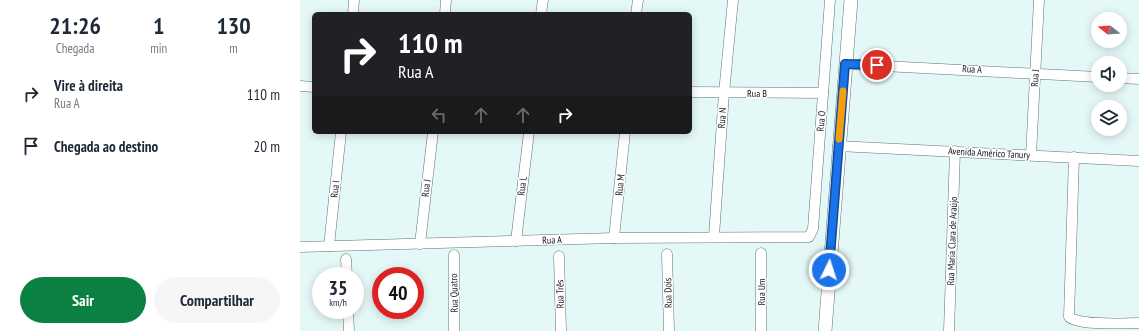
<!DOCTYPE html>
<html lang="pt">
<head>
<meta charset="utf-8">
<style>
  body { margin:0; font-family:"PT Sans Narrow",sans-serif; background:#f6f6f7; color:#1f2937; height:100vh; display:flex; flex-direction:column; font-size:15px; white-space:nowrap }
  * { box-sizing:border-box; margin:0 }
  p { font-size:13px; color:#747a83 }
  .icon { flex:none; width:22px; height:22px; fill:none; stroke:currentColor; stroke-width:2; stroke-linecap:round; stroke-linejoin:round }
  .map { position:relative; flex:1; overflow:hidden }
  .sheet { display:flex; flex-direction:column; background:#fff; width:300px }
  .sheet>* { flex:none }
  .top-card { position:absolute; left:12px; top:12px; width:380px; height:122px; border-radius:6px; box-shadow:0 2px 10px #0003; background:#202124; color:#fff; overflow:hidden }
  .needle { width:26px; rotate:287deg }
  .fabs { position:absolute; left:791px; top:12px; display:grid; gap:8px }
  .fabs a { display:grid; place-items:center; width:36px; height:36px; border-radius:50%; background:#fff; box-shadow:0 2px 10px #0003; font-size:20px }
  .speed { position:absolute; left:12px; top:267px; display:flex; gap:8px; font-size:20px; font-weight:700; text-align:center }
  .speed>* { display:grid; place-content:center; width:52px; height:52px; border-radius:50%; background:#fff; box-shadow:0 2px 10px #0003; line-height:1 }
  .speed small { font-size:10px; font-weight:400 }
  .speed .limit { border:6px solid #d22; background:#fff; color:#111 }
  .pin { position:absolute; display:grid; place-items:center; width:34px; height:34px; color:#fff; margin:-17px; border:2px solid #fff; border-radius:50%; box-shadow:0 1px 4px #0007 }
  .me { position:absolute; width:44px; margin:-22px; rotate:4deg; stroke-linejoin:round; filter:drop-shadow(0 0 3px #0008) }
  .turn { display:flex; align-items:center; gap:14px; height:84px; padding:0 20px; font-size:18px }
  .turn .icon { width:52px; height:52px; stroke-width:2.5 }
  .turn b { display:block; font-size:28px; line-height:34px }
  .lanes { display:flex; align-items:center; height:38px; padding:0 20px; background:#0003; justify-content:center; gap:20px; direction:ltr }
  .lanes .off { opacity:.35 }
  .eta { display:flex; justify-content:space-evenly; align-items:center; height:68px; text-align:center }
  .eta b { font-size:24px; font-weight:700; line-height:28px }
  .cta { display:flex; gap:8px; margin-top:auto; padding:8px 20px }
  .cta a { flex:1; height:46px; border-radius:24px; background:#0b8043; color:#fff; font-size:16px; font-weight:700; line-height:46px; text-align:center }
  .cta a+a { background:#f6f6f7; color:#1f2937 }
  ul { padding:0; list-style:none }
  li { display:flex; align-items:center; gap:12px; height:52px; padding:0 20px }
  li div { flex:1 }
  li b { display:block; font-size:15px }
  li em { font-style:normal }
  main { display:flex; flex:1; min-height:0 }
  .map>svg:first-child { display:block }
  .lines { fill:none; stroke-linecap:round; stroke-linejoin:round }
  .minor-casing { stroke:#627273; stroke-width:11 }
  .tertiary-casing { stroke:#627273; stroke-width:14 }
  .minor { stroke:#fff; stroke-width:10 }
  .tertiary { stroke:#fff; stroke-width:13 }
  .route-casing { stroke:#114b97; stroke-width:10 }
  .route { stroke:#1a73e8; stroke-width:7 }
  .slow { stroke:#f59e0b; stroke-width:7 }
  .labels { text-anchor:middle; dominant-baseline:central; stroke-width:3; stroke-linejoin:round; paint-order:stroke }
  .street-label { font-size:10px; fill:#111818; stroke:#fff }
</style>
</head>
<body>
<main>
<section class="sheet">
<div class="eta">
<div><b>21:26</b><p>Chegada</p></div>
<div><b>1</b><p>min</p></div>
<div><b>130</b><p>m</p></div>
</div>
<ul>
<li><svg class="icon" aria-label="right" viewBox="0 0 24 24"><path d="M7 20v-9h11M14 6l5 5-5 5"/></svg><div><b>Vire à direita</b><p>Rua A</p></div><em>110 m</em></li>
<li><svg class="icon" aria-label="arrive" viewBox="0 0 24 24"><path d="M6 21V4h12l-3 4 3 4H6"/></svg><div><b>Chegada ao destino</b></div><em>20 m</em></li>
</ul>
<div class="cta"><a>Sair</a><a>Compartilhar</a></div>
</section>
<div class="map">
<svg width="839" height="331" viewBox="0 0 839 331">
  <rect width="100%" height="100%" fill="#e5f8f8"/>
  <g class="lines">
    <defs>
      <g id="minor">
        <polyline points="53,14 54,0"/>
        <polyline points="145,14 146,0"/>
        <polyline points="241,14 243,0"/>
        <polyline points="336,14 338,0"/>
        <polyline points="545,64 798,77"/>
        <polyline points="820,78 839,79"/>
        <polyline points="0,86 14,87"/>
        <polyline points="390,92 523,93"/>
        <polyline points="538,146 839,161"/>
        <polyline points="731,155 739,0"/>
        <path d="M774,157L769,317C781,326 823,323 839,323"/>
        <polyline points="414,236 424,93 433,0"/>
        <polyline points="314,238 325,132"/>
        <polyline points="216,241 229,132"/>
        <polyline points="120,244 133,132"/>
        <polyline points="29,246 41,132"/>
        <polyline points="0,247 314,238 509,237 513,229 530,0"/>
        <polyline points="461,253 461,331"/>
        <polyline points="367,254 369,331"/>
        <polyline points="154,255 154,331"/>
        <polyline points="259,256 261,331"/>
        <polyline points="46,259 47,276"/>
        <polyline points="48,310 49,331"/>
        <polyline points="649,331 655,151"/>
      </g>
      <polyline id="tertiary" points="525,331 551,0"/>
    </defs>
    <use href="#minor" class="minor-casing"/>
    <use href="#tertiary" class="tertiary-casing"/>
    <use href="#minor" class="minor"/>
    <use href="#tertiary" class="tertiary"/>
  </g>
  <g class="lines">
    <defs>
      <polyline id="route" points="529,270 545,64 577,65"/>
    </defs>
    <use href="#route" class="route-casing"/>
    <use href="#route" class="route"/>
    <polyline class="slow" points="539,139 543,91"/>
  </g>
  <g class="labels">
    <g class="street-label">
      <text transform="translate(672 69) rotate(3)">Rua A</text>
      <text transform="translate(735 78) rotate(-87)">Rua J</text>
      <text x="457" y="93">Rua B</text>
      <text transform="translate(422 118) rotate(-86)">Rua N</text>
      <text transform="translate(521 121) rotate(-85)">Rua O</text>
      <text transform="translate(689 153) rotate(3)">Avenida Américo Tanury</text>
      <text transform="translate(320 185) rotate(-84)">Rua M</text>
      <text transform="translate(222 186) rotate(-83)">Rua L</text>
      <text transform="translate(126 188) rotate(-84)">Rua J</text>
      <text transform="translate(35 189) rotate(-84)">Rua I</text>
      <text transform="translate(252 240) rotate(-2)">Rua A</text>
      <text transform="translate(652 241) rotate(-88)">Rua Maria Clara de Araújo</text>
      <text transform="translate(461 292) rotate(-90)">Rua Um</text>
      <text transform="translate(154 293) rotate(-91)">Rua Quatro</text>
      <text transform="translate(368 293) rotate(-91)">Rua Dois</text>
      <text transform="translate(260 294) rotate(-91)">Rua Três</text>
    </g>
  </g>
</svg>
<div class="fabs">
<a><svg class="needle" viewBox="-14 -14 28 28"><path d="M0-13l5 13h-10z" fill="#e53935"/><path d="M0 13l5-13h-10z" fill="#747a83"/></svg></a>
<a><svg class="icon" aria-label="sound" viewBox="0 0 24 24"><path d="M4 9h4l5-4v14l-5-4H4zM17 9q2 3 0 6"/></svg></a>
<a><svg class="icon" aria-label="layers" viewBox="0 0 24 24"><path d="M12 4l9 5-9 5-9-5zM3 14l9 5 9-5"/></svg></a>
</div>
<div class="speed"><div>35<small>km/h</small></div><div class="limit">40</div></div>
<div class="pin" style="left:577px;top:65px;background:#d93025"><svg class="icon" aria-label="arrive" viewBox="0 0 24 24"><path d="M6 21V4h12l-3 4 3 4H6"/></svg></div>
<svg class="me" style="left:529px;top:270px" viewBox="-20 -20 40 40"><circle r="17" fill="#1a73e8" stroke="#fff" stroke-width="3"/><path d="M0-11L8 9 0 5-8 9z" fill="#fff"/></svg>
<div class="top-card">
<div class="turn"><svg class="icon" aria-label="right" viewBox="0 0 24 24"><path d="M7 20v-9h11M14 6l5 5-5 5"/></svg><div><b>110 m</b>Rua A</div></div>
<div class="lanes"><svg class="icon off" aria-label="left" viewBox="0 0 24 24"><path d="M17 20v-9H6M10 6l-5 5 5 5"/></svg><svg class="icon off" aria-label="ahead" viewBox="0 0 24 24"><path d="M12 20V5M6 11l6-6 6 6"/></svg><svg class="icon off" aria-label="ahead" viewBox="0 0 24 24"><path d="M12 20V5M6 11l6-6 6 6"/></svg><svg class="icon" aria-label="right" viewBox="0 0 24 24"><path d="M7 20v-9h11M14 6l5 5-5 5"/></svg></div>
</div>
</div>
</main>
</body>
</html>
